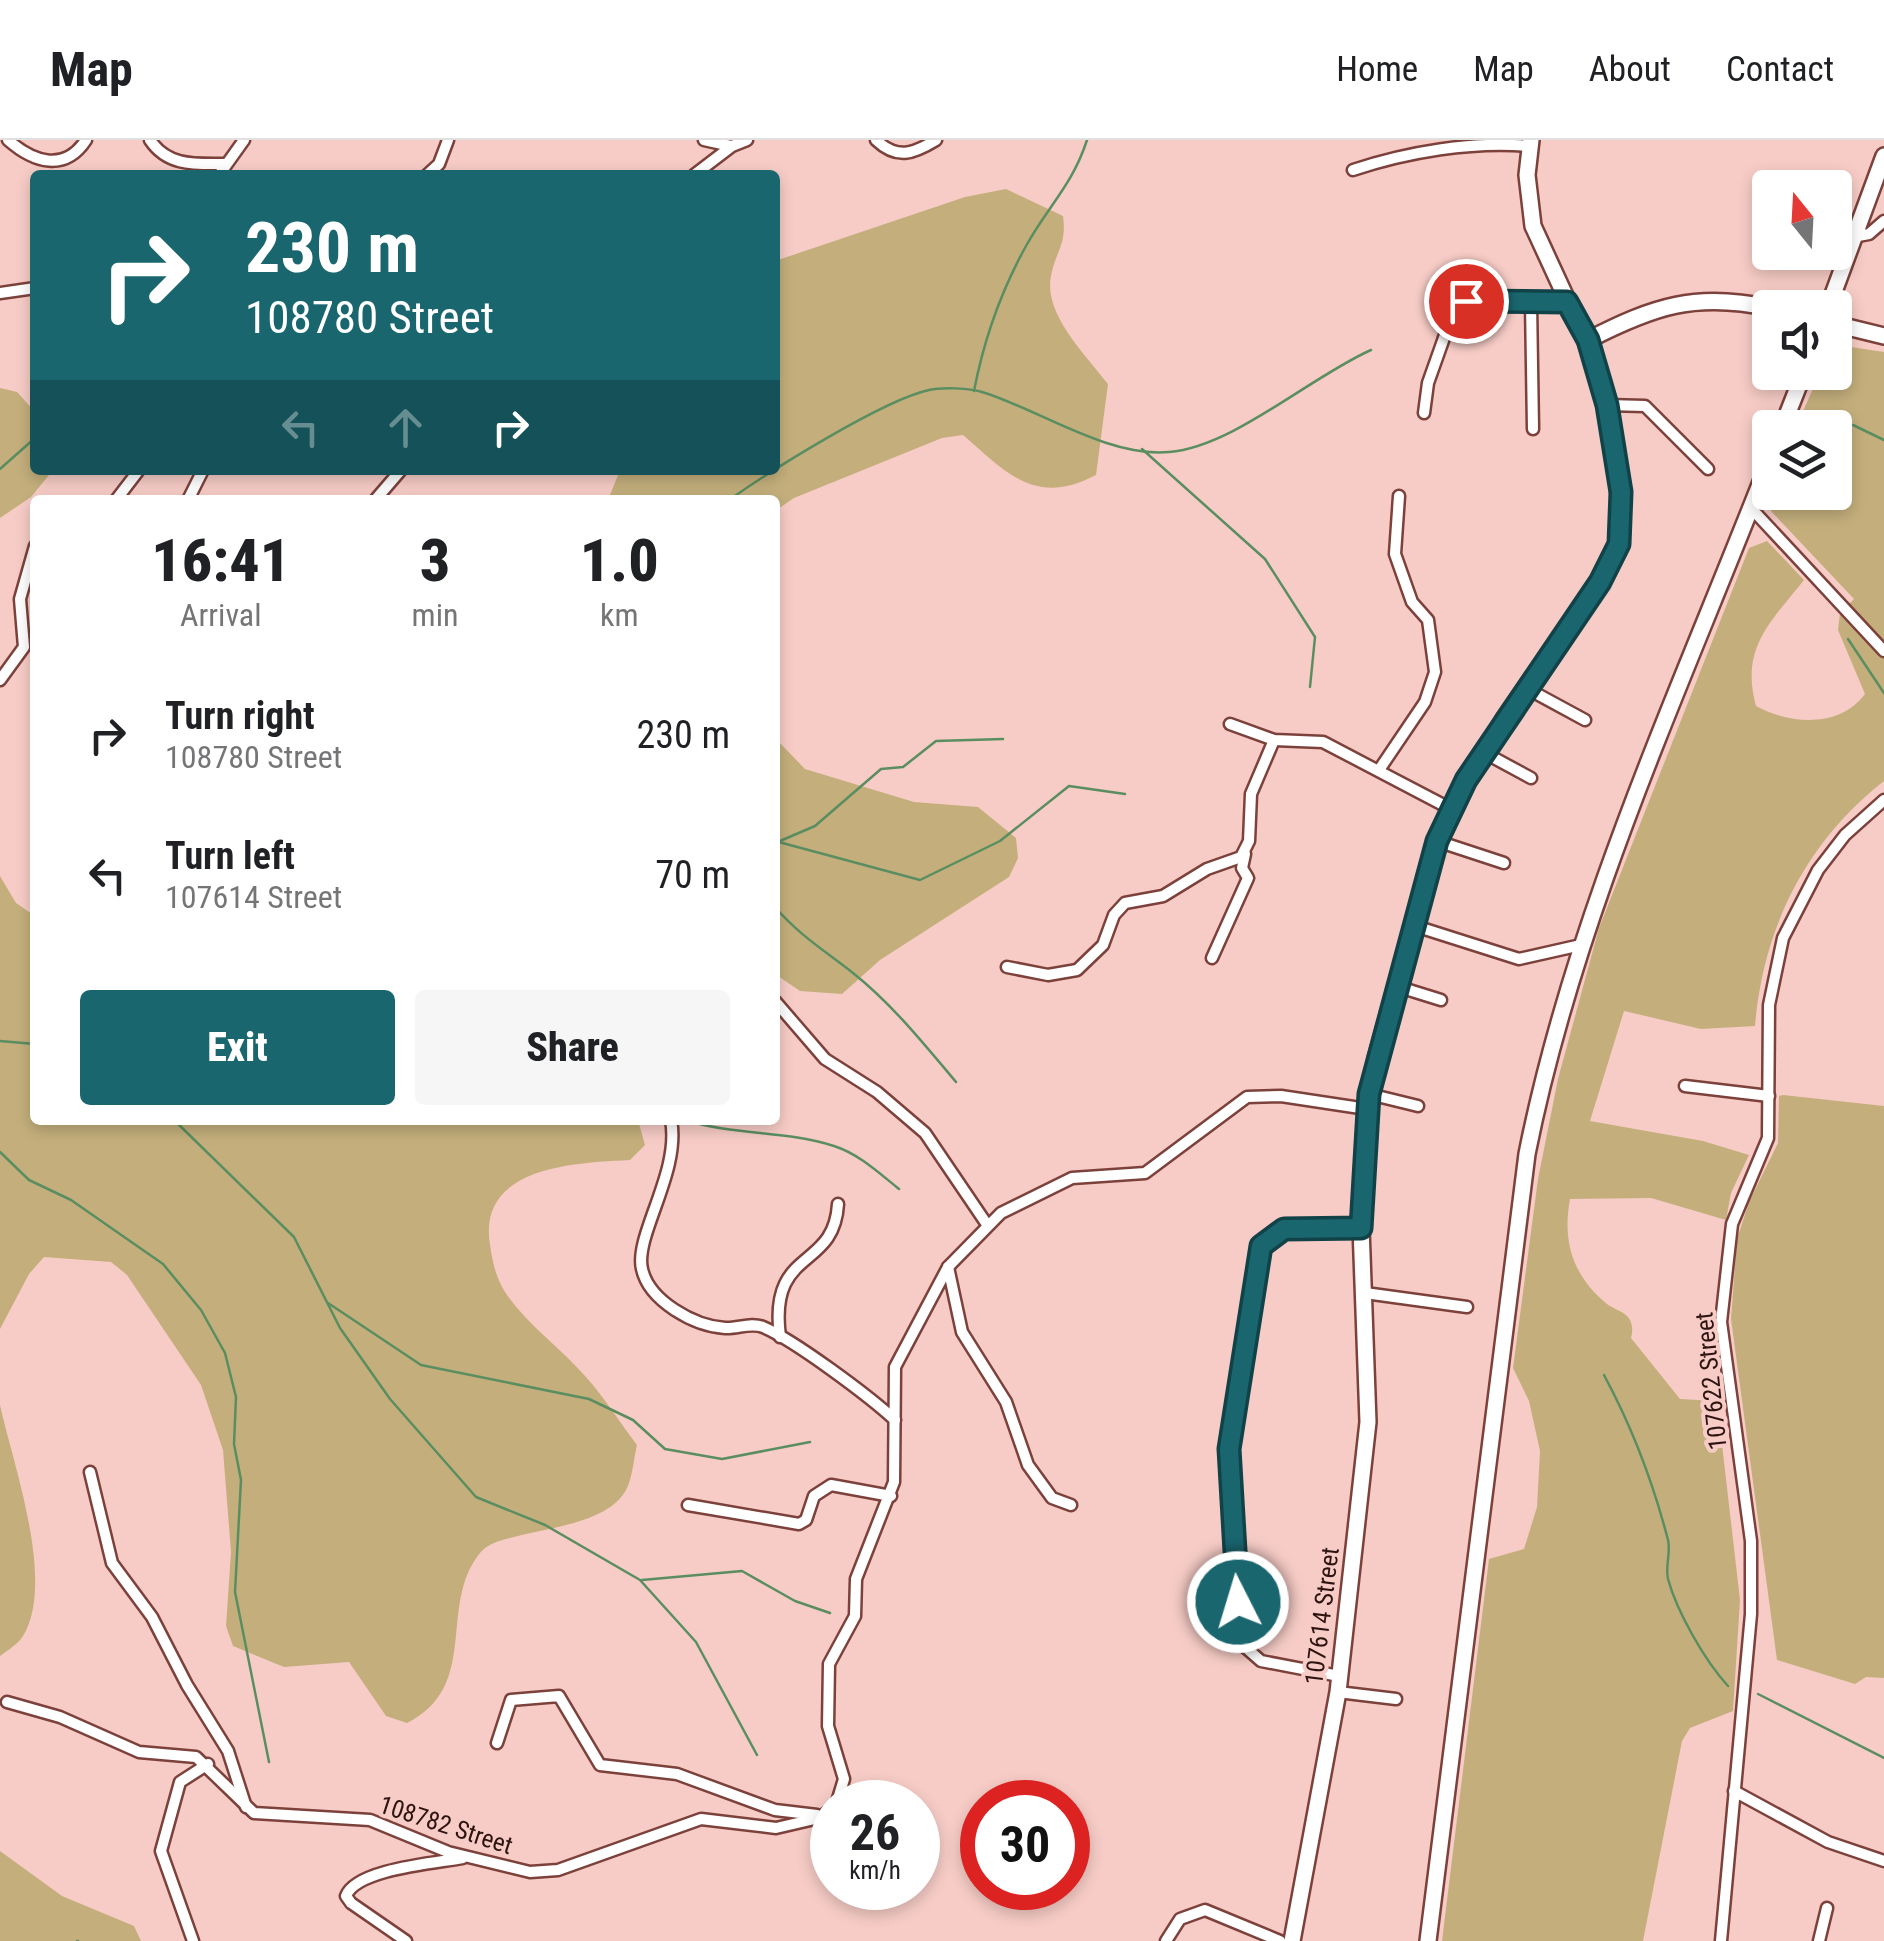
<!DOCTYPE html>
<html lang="en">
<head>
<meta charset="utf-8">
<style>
  body { margin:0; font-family:"Roboto Condensed",sans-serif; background:#f6f6f6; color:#202124; height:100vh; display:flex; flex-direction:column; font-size:38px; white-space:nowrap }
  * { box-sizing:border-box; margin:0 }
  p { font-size:32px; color:#757577 }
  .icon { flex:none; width:55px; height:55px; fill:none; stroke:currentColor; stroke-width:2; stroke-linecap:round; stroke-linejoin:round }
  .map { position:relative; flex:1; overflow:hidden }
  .side { position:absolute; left:30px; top:355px; width:750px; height:630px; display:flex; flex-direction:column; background:#fff; border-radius:10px; box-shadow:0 5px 15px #0003 }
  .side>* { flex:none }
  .banner { position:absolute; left:30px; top:30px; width:750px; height:305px; border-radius:10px; box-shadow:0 5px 15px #0003; background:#1a666f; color:#fff; overflow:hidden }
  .needle { width:65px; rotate:342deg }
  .buttons { position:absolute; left:1752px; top:30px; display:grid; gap:20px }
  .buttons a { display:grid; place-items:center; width:100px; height:100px; border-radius:10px; background:#fff; box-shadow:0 5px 15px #0003; font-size:50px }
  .speed { position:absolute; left:810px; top:1640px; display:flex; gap:20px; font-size:50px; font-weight:700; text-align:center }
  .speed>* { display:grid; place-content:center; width:130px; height:130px; border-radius:50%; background:#fff; box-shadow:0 5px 15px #0003; line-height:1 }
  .speed small { font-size:25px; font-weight:400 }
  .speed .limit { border:15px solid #d22; background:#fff; color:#111 }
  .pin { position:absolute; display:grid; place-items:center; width:85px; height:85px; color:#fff; margin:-42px; border:5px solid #fff; border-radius:50%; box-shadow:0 2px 10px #0007 }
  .me { position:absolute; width:110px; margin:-55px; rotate:355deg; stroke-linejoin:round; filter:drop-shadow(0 0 8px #0008) }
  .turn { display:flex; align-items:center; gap:35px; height:210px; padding:0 50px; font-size:45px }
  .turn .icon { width:130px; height:130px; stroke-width:2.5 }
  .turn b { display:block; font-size:70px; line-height:85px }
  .lanes { display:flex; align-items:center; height:95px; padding:0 50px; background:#0003; justify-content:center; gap:50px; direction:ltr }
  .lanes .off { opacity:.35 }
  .eta { display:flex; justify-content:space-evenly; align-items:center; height:170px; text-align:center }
  .eta b { font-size:60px; font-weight:800; line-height:70px }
  .action { display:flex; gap:20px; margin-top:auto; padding:20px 50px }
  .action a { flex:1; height:115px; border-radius:10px; background:#1a666f; color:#fff; font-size:40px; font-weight:800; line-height:115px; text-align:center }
  .action a+a { background:#f6f6f6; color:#202124 }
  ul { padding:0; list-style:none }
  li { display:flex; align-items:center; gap:30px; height:140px; padding:0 50px }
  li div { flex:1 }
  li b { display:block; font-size:38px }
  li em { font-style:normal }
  header { display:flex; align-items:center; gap:60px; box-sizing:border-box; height:140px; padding:0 50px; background:#fff; border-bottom:2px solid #e0e0e0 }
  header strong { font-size:48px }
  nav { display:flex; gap:55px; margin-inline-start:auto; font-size:35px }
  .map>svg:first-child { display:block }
  .green { fill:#c4af7c }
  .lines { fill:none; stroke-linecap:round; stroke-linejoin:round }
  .stream { stroke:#5a8e61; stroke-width:2.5 }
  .street-casing { stroke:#7d413b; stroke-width:15 }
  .secondary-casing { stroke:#7d413b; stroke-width:20 }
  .street { stroke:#fff; stroke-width:10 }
  .secondary { stroke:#fff; stroke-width:15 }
  .route-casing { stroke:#114248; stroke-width:25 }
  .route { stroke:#1a666f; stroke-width:18 }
  .labels { text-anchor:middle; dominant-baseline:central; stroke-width:8; stroke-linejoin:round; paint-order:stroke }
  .street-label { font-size:25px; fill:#2d1411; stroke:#f7ccc6 }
</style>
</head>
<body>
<header>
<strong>Map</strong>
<nav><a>Home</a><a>Map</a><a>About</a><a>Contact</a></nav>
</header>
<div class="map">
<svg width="1884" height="1801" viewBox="0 0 1884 1801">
  <rect width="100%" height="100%" fill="#f7ccc6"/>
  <g class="green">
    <path d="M1006,49L1063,76C1067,105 1056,110 1051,136C1043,174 1087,216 1108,244L1096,335C1035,367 1007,333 963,295L942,298L794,358L775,371V360H608L620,330H775V121L965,57Z"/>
    <path d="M1851,207L1884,212V641C1806,702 1763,788 1755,886L1701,889L1624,871L1590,981L1703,1001L1749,1015L1731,1053L1726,1080L1651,1058L1570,1059C1562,1102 1573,1136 1607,1164C1612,1168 1622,1171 1627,1176C1633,1182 1633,1191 1631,1198L1680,1259L1717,1261L1740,1460L1733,1571L1690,1588L1682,1601L1643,1801H1442L1489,1419L1524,1409L1537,1367L1540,1311L1529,1261L1513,1228L1538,1039L1558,939L1599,788L1749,408L1767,401L1804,440C1771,482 1740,507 1756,566C1789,584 1839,589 1865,554L1838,490L1840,473L1854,459L1771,371L1773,353L1835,352V288L1796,287L1820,233L1835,232V211Z"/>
    <polygon points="0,248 17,252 35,272 35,330 53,330 31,357 0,378"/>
    <polygon points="775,598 805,629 914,662 978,667 1016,698 1018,718 1009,737 880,820 842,854 800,851 775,834"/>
    <path d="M0,736L16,763L35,776V980H638L645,1005L630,1020C575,1023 477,1026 490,1105C493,1124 496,1139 507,1155C530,1187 561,1208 586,1237C605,1258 620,1283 637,1305C634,1317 633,1332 629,1343C616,1383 548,1387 514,1397C502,1400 488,1403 480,1413C437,1466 481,1546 407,1583L386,1576L349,1522L284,1527L233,1506L226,1486L231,1412L223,1310L201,1245L127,1135L111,1122L44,1117L29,1134L0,1189Z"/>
    <polygon points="1783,955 1884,966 1884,1538 1866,1537 1855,1544 1777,1520 1731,1179 1737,1099 1749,1062 1778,1003 1779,956"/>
    <path d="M0,1265C13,1324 56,1442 23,1496C18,1504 8,1510 0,1516Z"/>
    <polygon points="0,1711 62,1756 134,1786 141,1801 0,1801"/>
  </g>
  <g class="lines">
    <g class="stream">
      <path d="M974,251C984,199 1000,153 1026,106C1048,66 1072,46 1087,0"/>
      <polyline points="1833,275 1850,284"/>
      <polyline points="1853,285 1884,300"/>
      <polyline points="1142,309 1265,419 1315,497 1310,547"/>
      <polyline points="0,329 35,298"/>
      <path d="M729,360C770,331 883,260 929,250C942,247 969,248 982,252C1036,268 1108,318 1169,312C1233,307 1310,237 1371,210"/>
      <polyline points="1848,499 1884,553"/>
      <polyline points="775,701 920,740 1000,701 1069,646 1125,654"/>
      <polyline points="780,701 815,686 881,629 903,627 936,601 1003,599"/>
      <path d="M775,767C799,795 825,811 853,833C892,864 924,904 956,942"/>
      <polyline points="0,901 35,904"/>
      <polyline points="174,980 294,1097 340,1188 390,1259 476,1357 545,1385 640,1440 696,1502 757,1615"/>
      <path d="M686,980C734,996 786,990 834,1006C859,1014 879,1033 899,1049"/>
      <polyline points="0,1012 29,1040 71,1060 163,1124 201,1170 225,1213 236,1257 234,1304 241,1340 235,1452 269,1622"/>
      <polyline points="328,1163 421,1225 589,1259 633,1280 665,1309 722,1319 810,1302"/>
      <path d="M1604,1235C1632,1287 1653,1342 1668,1400C1671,1413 1665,1426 1668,1439C1677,1472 1705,1521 1728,1546"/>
      <polyline points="642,1440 742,1431 795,1461 830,1473"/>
      <polyline points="1758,1554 1884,1618"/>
      <polyline points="77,1801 78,1801"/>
    </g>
    <defs>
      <g id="street">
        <path d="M8,0C34,23 65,32 86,0"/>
        <path d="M150,0C168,27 196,24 226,24"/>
        <polyline points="704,0 731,6"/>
        <path d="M876,0C897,20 913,14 936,0"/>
        <path d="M1353,30C1407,12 1472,1 1529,6"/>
        <polyline points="219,35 244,0"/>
        <polyline points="427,35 439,24 448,0"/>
        <polyline points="694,35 732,6 747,0"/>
        <polyline points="1853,97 1869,94 1884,81"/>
        <polyline points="0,153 35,148"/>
        <polyline points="1531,163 1533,289"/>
        <polyline points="1607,265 1645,266 1708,329"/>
        <polyline points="1424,273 1428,243 1456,164 1567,162"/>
        <polyline points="376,359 401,330"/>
        <polyline points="116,360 139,330"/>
        <polyline points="188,360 203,330"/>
        <polyline points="1751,368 1884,511"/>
        <polyline points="0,540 24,507 20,459 35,406"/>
        <polyline points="1526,548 1585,580"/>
        <polyline points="1230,584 1274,600 1323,602 1451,669"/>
        <polyline points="1483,612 1531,638"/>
        <polyline points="1379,630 1425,562 1435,532 1428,480 1412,462 1395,414 1399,356"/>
        <polyline points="1437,701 1504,723"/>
        <polyline points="1412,785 1519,819 1581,805"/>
        <polyline points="1212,818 1248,738 1242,728 1245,714"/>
        <polyline points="1007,827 1048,835 1077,830 1103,805 1114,775 1125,763 1163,756 1207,729 1241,717 1249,701 1251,654 1274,600"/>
        <polyline points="1396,846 1441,860"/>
        <polyline points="775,861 825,919 877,952 925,993 986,1083"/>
        <polyline points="1685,946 1769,956"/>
        <polyline points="1369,954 1418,966"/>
        <path d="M671,980C681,1032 634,1096 642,1129C649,1161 694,1186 725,1188C737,1189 751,1182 763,1187C794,1200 869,1256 895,1280"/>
        <polyline points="948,1127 962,1192 1006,1262 1028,1325 1052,1358 1071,1365"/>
        <polyline points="1365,1153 1467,1167"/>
        <path d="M780,1197C768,1106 834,1132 838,1064"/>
        <polyline points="90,1332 112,1423 152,1477 187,1545 228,1611 246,1667"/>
        <polyline points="688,1365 799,1384 806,1380 814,1356 831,1345 891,1356"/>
        <polyline points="1339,1536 1261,1521 1245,1507 1229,1309 1264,1102 1285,1089 1361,1087"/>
        <polyline points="1338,1552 1396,1559"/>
        <polyline points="7,1562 60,1577 139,1612 196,1617 254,1673 370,1680 448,1712 530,1732 558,1730 701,1679 776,1688 819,1678 832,1669"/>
        <polyline points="497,1603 511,1560 559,1556 600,1625 677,1634 775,1670 817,1675"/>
        <polyline points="1734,1651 1828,1702 1884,1721"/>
        <polyline points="837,1662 844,1639 828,1586 829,1524 855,1476 856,1439 894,1342 895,1227 948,1127 1001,1073 1072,1038 1145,1033 1247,957 1281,956 1367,969"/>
        <polyline points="193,1801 161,1711 180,1642 208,1624"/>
        <path d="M406,1801L351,1763L346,1756C356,1729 436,1723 463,1718"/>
        <polyline points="1166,1801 1180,1779 1205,1770 1280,1801"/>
        <polyline points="1721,1801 1751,1474 1751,1401 1721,1182 1732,1084 1768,998 1769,865 1783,798 1818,730 1845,695 1884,660"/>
        <polyline points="1819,1801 1827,1768"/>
      </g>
      <g id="secondary">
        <polyline points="1828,168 1884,16"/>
        <polyline points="1835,184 1884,196"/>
        <path d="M1588,200C1654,166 1696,152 1770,168"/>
        <polyline points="1782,288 1804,232"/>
        <polyline points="1292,1801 1338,1552 1368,1282 1361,1087 1367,969 1376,919 1428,731 1451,669 1504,579 1607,430 1622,391 1616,319 1597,225 1533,86 1527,35 1531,0"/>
        <path d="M1428,1801L1527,1014C1575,773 1681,548 1770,319"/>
      </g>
    </defs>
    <use href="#street" class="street-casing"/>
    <use href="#secondary" class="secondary-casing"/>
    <use href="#street" class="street"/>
    <use href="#secondary" class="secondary"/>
  </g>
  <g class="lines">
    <defs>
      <polyline id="route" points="1238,1462 1229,1309 1261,1106 1284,1089 1361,1088 1369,954 1437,701 1466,640 1600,442 1619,404 1621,352 1607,265 1588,200 1567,162 1466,161"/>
    </defs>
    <use href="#route" class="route-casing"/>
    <use href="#route" class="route"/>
  </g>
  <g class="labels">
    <g class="street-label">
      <text transform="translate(1711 1241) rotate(-96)">107622 Street</text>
      <text transform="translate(1322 1476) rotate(-83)">107614 Street</text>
      <text transform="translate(446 1685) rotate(18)">108782 Street</text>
    </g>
  </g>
</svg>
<div class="buttons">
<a><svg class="needle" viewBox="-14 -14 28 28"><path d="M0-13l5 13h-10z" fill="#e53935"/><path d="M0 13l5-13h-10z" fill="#757577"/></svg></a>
<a><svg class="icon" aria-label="sound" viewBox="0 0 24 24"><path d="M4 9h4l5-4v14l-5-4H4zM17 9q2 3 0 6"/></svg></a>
<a><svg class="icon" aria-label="layers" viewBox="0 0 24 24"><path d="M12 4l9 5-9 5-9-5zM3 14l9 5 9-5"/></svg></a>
</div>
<div class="speed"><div>26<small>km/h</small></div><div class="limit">30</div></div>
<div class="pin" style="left:1466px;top:161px;background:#d93025"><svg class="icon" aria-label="arrive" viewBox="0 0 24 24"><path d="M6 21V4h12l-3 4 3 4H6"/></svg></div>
<svg class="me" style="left:1238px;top:1462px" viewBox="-20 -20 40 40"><circle r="17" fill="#1a666f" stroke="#fff" stroke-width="3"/><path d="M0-11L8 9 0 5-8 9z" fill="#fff"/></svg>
<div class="banner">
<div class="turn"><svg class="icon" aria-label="right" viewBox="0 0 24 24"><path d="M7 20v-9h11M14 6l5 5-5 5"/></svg><div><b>230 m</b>108780 Street</div></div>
<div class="lanes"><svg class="icon off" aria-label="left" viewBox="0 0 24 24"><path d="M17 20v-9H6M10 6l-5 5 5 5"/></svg><svg class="icon off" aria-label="ahead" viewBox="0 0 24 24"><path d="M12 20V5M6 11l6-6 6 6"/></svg><svg class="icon" aria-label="right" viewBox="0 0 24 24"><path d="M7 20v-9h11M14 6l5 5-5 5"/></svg></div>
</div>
<section class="side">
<div class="eta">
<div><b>16:41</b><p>Arrival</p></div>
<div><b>3</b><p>min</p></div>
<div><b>1.0</b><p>km</p></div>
</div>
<ul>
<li><svg class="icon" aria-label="right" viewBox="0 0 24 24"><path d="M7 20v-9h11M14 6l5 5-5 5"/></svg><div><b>Turn right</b><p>108780 Street</p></div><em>230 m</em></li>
<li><svg class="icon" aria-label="left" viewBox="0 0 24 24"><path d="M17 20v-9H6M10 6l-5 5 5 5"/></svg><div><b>Turn left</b><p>107614 Street</p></div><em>70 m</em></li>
</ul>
<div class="action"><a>Exit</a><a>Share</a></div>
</section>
</div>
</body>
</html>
